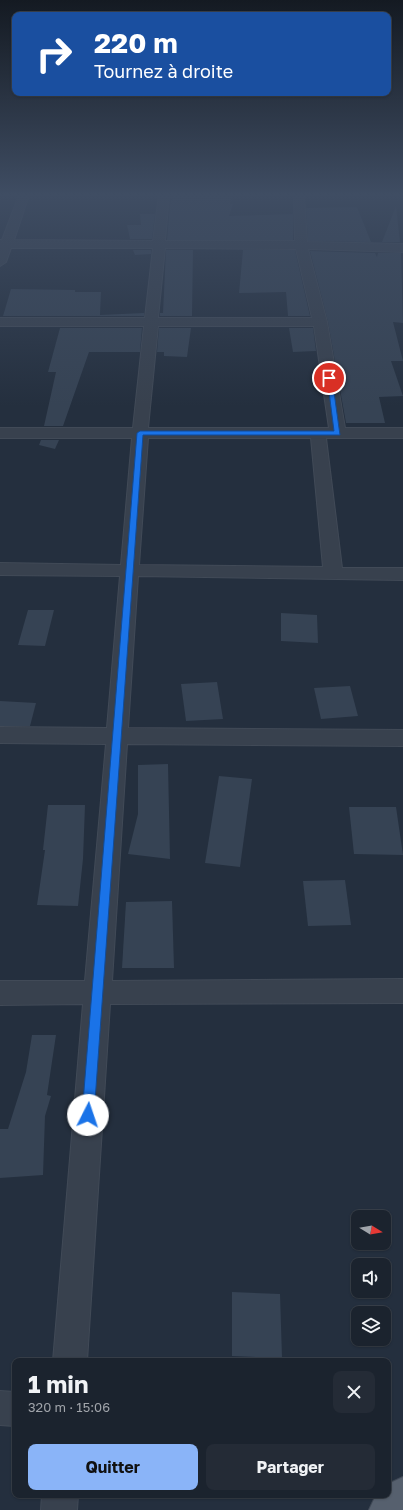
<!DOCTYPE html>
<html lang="fr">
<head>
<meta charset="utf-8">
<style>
  body { margin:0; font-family:"Golos Text",sans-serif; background:#242b36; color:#f1f3f6; height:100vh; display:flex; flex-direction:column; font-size:15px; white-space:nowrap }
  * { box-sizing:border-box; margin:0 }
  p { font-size:13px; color:#a0a4aa }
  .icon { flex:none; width:22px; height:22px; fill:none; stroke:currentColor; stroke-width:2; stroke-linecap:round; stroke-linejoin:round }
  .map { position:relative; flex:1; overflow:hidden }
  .sheet { position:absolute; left:12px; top:1358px; width:379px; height:140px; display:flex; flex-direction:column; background:#1b232e; border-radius:8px; box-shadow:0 1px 3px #0004,0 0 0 1px #39404a }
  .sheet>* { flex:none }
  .top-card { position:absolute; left:12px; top:12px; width:379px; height:84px; border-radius:8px; box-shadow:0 1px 3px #0004,0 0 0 1px #39404a; background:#1a4fa0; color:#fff; overflow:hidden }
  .needle { width:26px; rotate:101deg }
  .buttons { position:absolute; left:351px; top:1210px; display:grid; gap:8px }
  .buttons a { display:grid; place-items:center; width:40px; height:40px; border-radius:8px; background:#1b232e; box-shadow:0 1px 3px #0004,0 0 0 1px #39404a; font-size:20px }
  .pin { position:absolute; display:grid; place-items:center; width:34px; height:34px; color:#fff; margin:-17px; border:2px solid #fff; border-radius:50%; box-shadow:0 1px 4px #0007 }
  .me { position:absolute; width:44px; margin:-22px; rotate:4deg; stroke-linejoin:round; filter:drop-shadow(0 0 3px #0008) }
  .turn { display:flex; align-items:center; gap:14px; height:84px; padding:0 16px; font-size:18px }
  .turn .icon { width:52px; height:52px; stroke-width:2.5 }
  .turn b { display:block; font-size:28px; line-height:34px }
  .round { display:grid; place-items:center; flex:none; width:42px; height:42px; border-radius:8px; background:#242b36 }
  .summary { display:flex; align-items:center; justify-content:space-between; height:68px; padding:0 16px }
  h1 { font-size:24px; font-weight:700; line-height:30px }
  .button { display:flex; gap:8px; margin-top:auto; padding:8px 16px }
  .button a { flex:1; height:46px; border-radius:8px; background:#8ab4f8; color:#111; font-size:16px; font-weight:700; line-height:46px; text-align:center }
  .button a+a { background:#242b36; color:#f1f3f6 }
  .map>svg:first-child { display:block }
  .building { fill:#364354 }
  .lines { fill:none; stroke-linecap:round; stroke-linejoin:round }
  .minor-casing { stroke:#414a57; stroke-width:2 }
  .primary-casing { stroke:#414a57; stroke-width:2 }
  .minor { fill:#38414e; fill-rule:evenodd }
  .primary { fill:#56606e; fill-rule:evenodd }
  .route { fill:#1a73e8; stroke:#114b97 }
</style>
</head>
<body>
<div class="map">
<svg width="403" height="1510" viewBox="0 0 403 1510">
  <rect width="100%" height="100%" fill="#242f3e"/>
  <g class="building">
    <polygon points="173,195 231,197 230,204 233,204 229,216 293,214 293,240 167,240 170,204"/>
    <polygon points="396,206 400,242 382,242"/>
    <polygon points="357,207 371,242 308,241 306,208"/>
    <polygon points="140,214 155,214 152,239 130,239 127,225 141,225"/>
    <polygon points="133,250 151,250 151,254 135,255"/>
    <polygon points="166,250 193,250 192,316 160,316 160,313 163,313"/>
    <polygon points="243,250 295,250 310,316 288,316 286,292 239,293"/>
    <polygon points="310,251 375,253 377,257 378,253 401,253 403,323 393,322 403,361 391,361 403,396 379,397 385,423 346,423 328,322"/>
    <polygon points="11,289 75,290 75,292 101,292 100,315 144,313 144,316 3,316"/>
    <polygon points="60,328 142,328 140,352 89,352 63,426 44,426 56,372 48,372"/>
    <polygon points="159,328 191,328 187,357 164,356 164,352 157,352"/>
    <polygon points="289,328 313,328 316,351 293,352"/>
    <polygon points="41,440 59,440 55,449 39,445"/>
    <polygon points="28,610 54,610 45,646 18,645"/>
    <polygon points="281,613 317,615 318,643 281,641"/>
    <polygon points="217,682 223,719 186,721 181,684"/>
    <polygon points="350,686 358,716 321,719 314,688"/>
    <polygon points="0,701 36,703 30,726 0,726"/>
    <polygon points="168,764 170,859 128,854 138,814 138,765"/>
    <polygon points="219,776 252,779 240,867 205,863"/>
    <polygon points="48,805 85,805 83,859 78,906 37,905 45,850 43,850"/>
    <polygon points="349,807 396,807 403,855 354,854"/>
    <polygon points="345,880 351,925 308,926 303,881"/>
    <polygon points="172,901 174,968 122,968 126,902"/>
    <polygon points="32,1035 56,1035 47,1095 51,1096 45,1116 43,1175 0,1178 0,1129 8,1129 26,1072"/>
    <polygon points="232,1292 280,1294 282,1358 232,1356"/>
  </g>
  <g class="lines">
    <defs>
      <g id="minor">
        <path d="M19,195H29L14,240L153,241L159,195H169L165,241H295L294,195H304L307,242L403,244V252L308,249L327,322L345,428H403V438H326L342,568H403V580L138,576L128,728L403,730V746L127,744L112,981L403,979V1003L110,1004L87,1361H53L83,1004L0,1005V981H85L106,744L0,743V727L107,728L120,576L0,575V563L121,565L132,438H0V428H133L144,326H0V318H145L153,248H11L6,262L0,266V240H2ZM165,248L296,249L312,318H158ZM158,326H314L329,428H148ZM148,438H311L323,567L139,565Z"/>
        <polygon points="0,1391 15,1392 15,1426 0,1425"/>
        <polygon points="42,1495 78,1495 77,1510 41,1510"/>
      </g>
      <polygon id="primary" points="403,1477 403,1510 369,1510 376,1495 388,1495 388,1484"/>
    </defs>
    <use href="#minor" class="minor-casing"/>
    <use href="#primary" class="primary-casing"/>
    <use href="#minor" class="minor"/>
    <use href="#primary" class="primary"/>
  </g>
  <linearGradient id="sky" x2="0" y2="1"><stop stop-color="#141a22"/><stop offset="0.48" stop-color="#3f4d63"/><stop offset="1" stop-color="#3f4d63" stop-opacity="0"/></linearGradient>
  <rect width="403" height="406" fill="url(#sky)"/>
  <polygon class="route" points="327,376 332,378 340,435 143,435 94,1115 93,1119 88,1121 84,1119 82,1115 137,433 140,431 334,431"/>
</svg>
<div class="buttons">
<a><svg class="needle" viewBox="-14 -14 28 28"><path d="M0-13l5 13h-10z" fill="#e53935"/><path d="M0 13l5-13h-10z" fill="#a0a4aa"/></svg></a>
<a><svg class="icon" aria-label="sound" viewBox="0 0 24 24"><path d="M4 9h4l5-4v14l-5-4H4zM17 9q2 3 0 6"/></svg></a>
<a><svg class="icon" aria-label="layers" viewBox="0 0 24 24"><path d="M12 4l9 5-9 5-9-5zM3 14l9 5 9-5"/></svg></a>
</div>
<div class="pin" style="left:329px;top:378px;background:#d93025"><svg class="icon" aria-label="arrive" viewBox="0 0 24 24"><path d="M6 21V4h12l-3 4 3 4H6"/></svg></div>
<svg class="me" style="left:88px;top:1115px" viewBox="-20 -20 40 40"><circle r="19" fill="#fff"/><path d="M0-13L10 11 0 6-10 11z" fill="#1a73e8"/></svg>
<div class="top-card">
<div class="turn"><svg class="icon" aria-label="right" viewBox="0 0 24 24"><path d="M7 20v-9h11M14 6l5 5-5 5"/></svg><div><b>220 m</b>Tournez à droite</div></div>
</div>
<section class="sheet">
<div class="summary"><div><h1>1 min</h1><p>320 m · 15:06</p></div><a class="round"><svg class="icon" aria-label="close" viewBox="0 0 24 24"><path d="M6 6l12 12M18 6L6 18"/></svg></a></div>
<div class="button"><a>Quitter</a><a>Partager</a></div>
</section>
</div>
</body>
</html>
